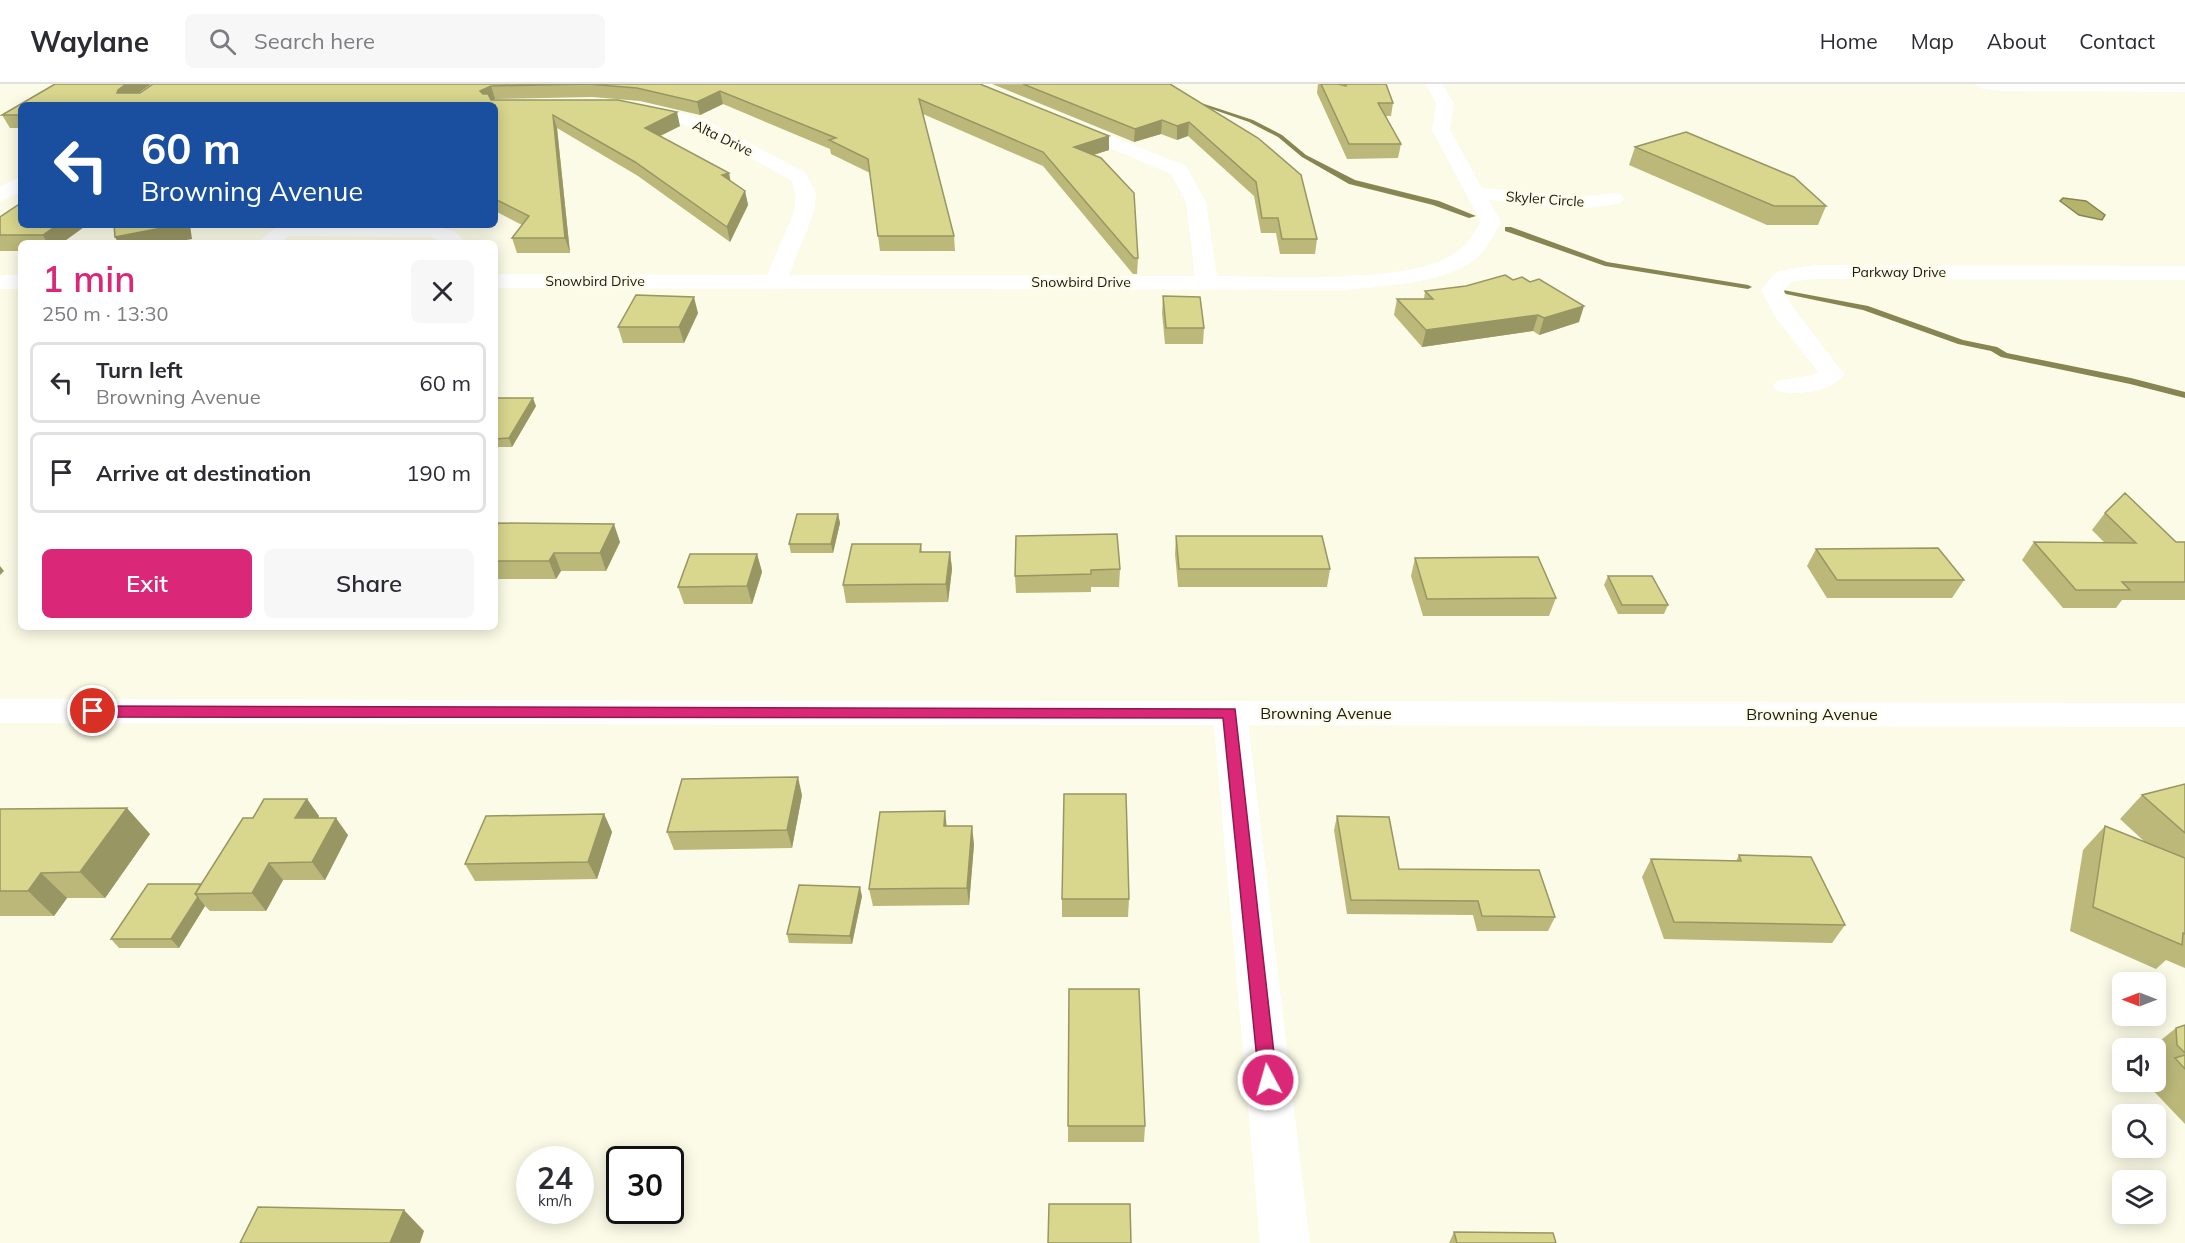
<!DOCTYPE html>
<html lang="en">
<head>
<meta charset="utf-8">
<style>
  body { margin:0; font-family:Mulish,sans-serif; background:#f7f7f7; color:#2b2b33; height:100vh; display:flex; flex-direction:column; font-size:22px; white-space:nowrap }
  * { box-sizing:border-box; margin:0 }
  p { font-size:20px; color:#7c7c81 }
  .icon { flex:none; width:33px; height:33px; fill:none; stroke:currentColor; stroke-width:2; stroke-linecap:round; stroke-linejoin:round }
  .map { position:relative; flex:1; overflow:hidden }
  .details { position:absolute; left:18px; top:156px; width:480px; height:390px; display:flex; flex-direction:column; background:#fff; border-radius:9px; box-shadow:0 3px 15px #0003 }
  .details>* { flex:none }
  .guide { position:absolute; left:18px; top:18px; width:480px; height:126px; border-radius:9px; box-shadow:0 3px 15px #0003; background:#1a4fa0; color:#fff; overflow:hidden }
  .needle { width:39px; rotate:270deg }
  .fabs { position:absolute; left:2112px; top:888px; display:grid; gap:12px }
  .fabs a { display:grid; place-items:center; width:54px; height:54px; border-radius:9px; background:#fff; box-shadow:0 3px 15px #0003; font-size:30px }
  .speed { position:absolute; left:516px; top:1062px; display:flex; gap:12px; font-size:30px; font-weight:700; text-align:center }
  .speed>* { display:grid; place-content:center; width:78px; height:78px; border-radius:50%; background:#fff; box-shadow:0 3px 15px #0003; line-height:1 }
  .speed small { font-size:15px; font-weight:400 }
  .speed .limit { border:3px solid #111; border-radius:9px; background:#fff; color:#111 }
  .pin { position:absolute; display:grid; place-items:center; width:51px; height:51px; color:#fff; margin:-26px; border:3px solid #fff; border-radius:50%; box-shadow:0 2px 6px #0007 }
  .me { position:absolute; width:66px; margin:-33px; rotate:354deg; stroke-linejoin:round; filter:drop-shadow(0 0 4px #0008) }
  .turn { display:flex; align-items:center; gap:21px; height:126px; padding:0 24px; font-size:27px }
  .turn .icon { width:78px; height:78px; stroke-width:2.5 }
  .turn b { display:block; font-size:42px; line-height:51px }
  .round { display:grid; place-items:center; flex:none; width:63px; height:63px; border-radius:9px; background:#f7f7f7 }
  .summary { display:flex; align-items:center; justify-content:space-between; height:102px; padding:0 24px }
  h1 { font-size:36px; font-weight:600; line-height:45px; color:#db2777 }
  .primary-button { display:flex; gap:12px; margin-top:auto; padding:12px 24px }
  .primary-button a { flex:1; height:69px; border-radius:9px; background:#db2777; color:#fff; font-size:24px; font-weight:600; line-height:69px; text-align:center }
  .primary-button a+a { background:#f7f7f7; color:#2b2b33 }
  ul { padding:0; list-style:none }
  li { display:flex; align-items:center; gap:18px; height:81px; margin:0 12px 9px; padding:0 12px; border:3px solid #e1e1e2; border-radius:9px }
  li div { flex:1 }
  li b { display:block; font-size:22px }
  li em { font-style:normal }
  header { display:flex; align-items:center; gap:36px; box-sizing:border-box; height:84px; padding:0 30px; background:#fff; border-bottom:2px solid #e1e1e2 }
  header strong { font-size:28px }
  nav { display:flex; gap:33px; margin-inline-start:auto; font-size:21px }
  .search { width:420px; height:54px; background:#f7f7f7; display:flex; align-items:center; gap:15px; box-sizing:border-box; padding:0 21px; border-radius:9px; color:#7c7c81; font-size:22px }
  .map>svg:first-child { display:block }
  .water { fill:#b6b36c; stroke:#878551; stroke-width:1.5 }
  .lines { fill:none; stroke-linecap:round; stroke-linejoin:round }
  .stream { fill:#878551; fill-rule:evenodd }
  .street { fill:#fff; fill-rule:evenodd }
  .secondary { fill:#fff; fill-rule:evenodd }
  .wall { fill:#bbb87a }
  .shaded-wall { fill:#989663 }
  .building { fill:#d9d68e; stroke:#989663; stroke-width:1.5 }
  .route { fill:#db2777; stroke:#8e194d; stroke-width:1.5 }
  .labels { text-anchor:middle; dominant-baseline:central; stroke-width:4.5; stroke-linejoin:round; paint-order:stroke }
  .far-street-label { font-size:14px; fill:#1a1a13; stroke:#fbfbe7 }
  .street-label { font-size:16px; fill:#1a1a13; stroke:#fbfbe7 }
</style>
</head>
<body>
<header>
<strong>Waylane</strong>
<div class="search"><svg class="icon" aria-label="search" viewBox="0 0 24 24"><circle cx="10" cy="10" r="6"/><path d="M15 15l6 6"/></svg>Search here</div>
<nav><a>Home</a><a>Map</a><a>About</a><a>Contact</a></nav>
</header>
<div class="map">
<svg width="2185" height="1159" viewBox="0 0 2185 1159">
  <rect width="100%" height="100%" fill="#fbfbe7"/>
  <polygon class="water" points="2063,114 2086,117 2105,131 2102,136 2079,131 2060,117"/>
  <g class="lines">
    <g class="stream">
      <polygon points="1186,14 1253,36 1282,51 1306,71 1355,96 1439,117 1476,132 1469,134 1433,121 1349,100 1302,73 1278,53 1249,38 1186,16"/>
      <polygon points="1505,143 1511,143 1607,178 1748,201 1752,203 1748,205 1605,182 1505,147"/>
      <polygon points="1783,206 1868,222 1963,256 1997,263 2007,269 2131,294 2185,308 2185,314 2130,300 2001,273 1991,267 1958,260 1863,226 1786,210 1782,208"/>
    </g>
    <g class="street">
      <path d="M1426,0H1442L1454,19L1450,46L1482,104L1583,113L1614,109L1621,111L1624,115L1621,119C1578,130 1533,120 1489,116L1501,138C1495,148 1489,161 1481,170C1452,200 1386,201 1346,206L495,204V190L767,191L794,128L796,110L791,96L694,44L665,35L629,29L626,25L629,21L635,20L667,25L706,36L806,89L816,110L814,128L789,191L1195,192L1186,118L1171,90L1061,43L1058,39L1061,35L1067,34L1186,82L1206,118L1217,192C1276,192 1406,201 1454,170C1467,162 1473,150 1481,138L1432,46L1436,19Z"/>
      <polygon points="1975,0 2185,0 2185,8 2003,7 1983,5"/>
      <polygon points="21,92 21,107 0,118 0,103"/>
      <polygon points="278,141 433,141 456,148 465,159 443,159 431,153 288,152 281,159 257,159"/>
      <path d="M1813,181L2185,182V196L1813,195L1791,198L1784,207L1789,218L1844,290C1832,308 1797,312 1777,307L1773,302L1777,297L1813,291L1818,288L1776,234L1761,206L1776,188Z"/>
      <rect x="0" y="191" width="21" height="14"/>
      <polygon points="1230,617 1242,620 1247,629 1310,1159 1260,1159 1213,629 1218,620"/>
    </g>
    <polygon class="secondary" points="0,615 2185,619 2185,643 0,639"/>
  </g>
  <g class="wall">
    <polygon points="55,0 151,0 138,9 140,9 153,0 980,0 1109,66 1093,71 1138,174 1137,190 1133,190 1043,82 923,30 954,152 955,167 880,167 870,89 831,70 830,65 723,20 700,31 640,17 592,13 495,15 493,16 680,42 660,52 745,107 748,121 730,158 638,92 557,44 570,169 517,169 512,154 522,141 495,127 495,21 21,21 21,44 10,44 2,31"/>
    <polygon points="992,0 1170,0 1317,155 1315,170 1280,170 1276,149 1261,149 1254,112 1188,52 1177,56 1161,50 1134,58"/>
    <polygon points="1318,0 1386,0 1393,19 1391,32 1386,32 1401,60 1398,74 1347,75 1317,9"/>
    <polygon points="1635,63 1826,122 1818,141 1767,141 1629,81"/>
    <polygon points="0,133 62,159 21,159 21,167 0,167"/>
    <polygon points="1425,207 1579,238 1539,251 1533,247 1422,263 1394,231 1397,215 1424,215"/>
    <polygon points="1163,212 1204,244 1203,260 1165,260 1162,229"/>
    <polygon points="698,229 684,259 623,259 618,243"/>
    <polygon points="495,314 536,322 512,363 495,363"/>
    <polygon points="2105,429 2176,458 2185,458 2185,516 2122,516 2116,524 2063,524 2022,476 2034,458 2105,459 2092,446"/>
    <polygon points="838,430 840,439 833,469 791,469 789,460"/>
    <polygon points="495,439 620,458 606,487 561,487 556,495 495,495"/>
    <polygon points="1016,452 1120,485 1119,503 1091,503 1091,508 1016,509 1015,492"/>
    <polygon points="1176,452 1330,485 1327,503 1178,503 1175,470"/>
    <polygon points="921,460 922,468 950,468 952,485 948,518 846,519 843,501"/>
    <polygon points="1816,465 1964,496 1952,514 1827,514 1807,482"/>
    <polygon points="757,470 762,488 752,520 684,520 678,503"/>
    <polygon points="1415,474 1556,514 1549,532 1423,532 1411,492"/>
    <polygon points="1608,492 1668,521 1664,530 1618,530 1604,501"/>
    <polygon points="2185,700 2185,884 2166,876 2156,885 2070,847 2083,766 2105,742 2145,758 2120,735 2142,711"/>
    <polygon points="802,711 792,764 674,766 667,748"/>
    <polygon points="307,715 319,732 319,734 348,751 325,796 283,796 266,827 210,827 205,822 179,864 119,864 111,855 201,800 253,734"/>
    <polygon points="0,725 150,750 105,814 67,814 54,832 0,832"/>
    <polygon points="604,730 612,748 597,795 475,797 465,780"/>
    <polygon points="1337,732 1399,785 1555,833 1548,847 1477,847 1473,831 1347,830 1334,746"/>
    <polygon points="947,742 974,760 969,821 873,822 869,805"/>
    <polygon points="1739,771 1845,841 1832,859 1664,855 1642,793 1651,775 1736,777"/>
    <polygon points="862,812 852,860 789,859 787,850"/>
    <polygon points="1062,815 1129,815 1128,833 1062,833"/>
    <polygon points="2185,941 2185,1040 2145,998 2156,998 2156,964 2151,964 2176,944"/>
    <polygon points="1068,1042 1145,1042 1144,1058 1068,1058"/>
    <polygon points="1454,1148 1556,1159 1449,1159"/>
  </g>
  <g class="shaded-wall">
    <polygon points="126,0 151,0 125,19 117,9 118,6"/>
    <polygon points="491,2 495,15 485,21 480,7"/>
    <polygon points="720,7 723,20 700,31 697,18"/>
    <polygon points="677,28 680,42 648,58 645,44"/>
    <polygon points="553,31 557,44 570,169 565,154"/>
    <polygon points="1162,36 1161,50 1134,58 1135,45"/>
    <polygon points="1189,38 1188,52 1177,56 1177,42"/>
    <polygon points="1109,52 1109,66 1074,77 1074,63"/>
    <polygon points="729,89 732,104 722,91"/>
    <polygon points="745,107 748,121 730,158 727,143"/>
    <polygon points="57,141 87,141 62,159 47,159 43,151"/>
    <polygon points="177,141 190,141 192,155 171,159 118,159 115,153"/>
    <polygon points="694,213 698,229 684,259 679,243"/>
    <polygon points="1584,222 1579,238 1539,251 1544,234"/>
    <polygon points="1538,231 1533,247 1422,263 1426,246"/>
    <polygon points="533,314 536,322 512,363 509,354"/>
    <polygon points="838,430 840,439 833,469 831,460"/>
    <polygon points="614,440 620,458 606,487 600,469"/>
    <polygon points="950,468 952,485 948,518 946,500"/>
    <polygon points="554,469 561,487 556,495 549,477"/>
    <polygon points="757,470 762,488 752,520 747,502"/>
    <polygon points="0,482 4,487 0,491"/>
    <polygon points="798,693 802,711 792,764 787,746"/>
    <polygon points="307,715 319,732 308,752 295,734"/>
    <polygon points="127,724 150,750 105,814 80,788"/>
    <polygon points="945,727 947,745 944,742"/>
    <polygon points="604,730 612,748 597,795 588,778"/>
    <polygon points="336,734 348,751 325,796 312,778"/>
    <polygon points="972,742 974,760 969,821 967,804"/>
    <polygon points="269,779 283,796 266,827 252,809"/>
    <polygon points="41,789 67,814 54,832 28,807"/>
    <polygon points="860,803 862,812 852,860 850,852"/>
    <polygon points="198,813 205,822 179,864 171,855"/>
    <polygon points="404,1126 424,1147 420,1159 390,1159"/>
  </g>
  <g class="building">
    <polygon points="55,0 126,0 118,6 117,9 140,9 153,0 980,0 1109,52 1074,63 1101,74 1134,109 1138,174 1134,174 1043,68 919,15 954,152 878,152 868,75 829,56 836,54 720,7 697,18 637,4 588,0 491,2 480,7 483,10 488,10 491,16 618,16 677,28 645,44 729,89 722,91 745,107 727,143 635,78 553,31 565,154 512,154 529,132 495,115 495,21 21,21 21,31 2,31"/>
    <polygon points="1023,0 1170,0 1258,54 1301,91 1317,155 1282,155 1278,134 1262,134 1256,98 1189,38 1177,42 1162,36 1135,45"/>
    <polygon points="1321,0 1338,0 1346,2 1345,0 1386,0 1393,19 1378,19 1401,60 1349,60"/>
    <polygon points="1686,48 1794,93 1826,122 1774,122 1635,63"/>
    <polygon points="21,119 21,141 57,141 43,151 0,151 0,133"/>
    <polygon points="114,141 177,141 115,153"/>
    <polygon points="1505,191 1513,196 1522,193 1530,198 1539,195 1584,222 1544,234 1538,231 1426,246 1397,215 1433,215 1425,207 1466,202"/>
    <polygon points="636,211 694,213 679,243 618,243"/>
    <polygon points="1163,212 1200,213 1204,244 1166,244"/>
    <polygon points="495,314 533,314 509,354 495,355"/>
    <polygon points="2125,409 2176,458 2185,458 2185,498 2122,498 2130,506 2076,506 2034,458 2136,459 2105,429"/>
    <polygon points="797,430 838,430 831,460 789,460"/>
    <polygon points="495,439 614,440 600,469 554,469 549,477 495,477"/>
    <polygon points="1117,450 1120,485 1091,486 1091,490 1015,492 1016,452"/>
    <polygon points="1176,452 1322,452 1330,485 1179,485"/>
    <polygon points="852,460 921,460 920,468 950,468 946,500 843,501"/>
    <polygon points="1938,464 1964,496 1837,496 1816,465"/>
    <polygon points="690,470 757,470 747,502 678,503"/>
    <polygon points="1538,473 1556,514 1427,515 1415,474"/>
    <polygon points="1608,492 1652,492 1668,521 1622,521"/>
    <polygon points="798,693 787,746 667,748 682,695"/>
    <polygon points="2185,700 2185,749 2142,711"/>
    <polygon points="1064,710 1126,710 1129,815 1062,815"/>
    <polygon points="264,715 307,715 295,734 336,734 312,778 269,779 252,809 195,810 243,734 253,734"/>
    <polygon points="127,724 80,788 41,789 28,807 0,807 0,725"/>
    <polygon points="945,727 944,742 972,742 967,804 869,805 880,728"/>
    <polygon points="604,730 588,778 465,780 486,732"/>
    <polygon points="1337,732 1389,733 1399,785 1539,786 1555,833 1482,832 1478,817 1351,816"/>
    <polygon points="2105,742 2185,774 2185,850 2183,849 2182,861 2093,823"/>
    <polygon points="1739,771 1811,773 1845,841 1674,838 1651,775 1741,777"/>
    <polygon points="148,800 201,800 195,810 198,813 171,855 111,855"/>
    <polygon points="799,801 860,803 850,852 787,850"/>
    <polygon points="1069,905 1139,905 1145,1042 1068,1042"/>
    <polygon points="2185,941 2185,969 2177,961 2176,944"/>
    <polygon points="2185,971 2185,985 2175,974"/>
    <polygon points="1049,1120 1130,1120 1131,1159 1048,1159"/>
    <polygon points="258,1123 404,1126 390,1159 240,1159"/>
    <polygon points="1454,1148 1553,1149 1556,1159 1457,1159"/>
  </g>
  <polygon class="route" points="93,622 1235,625 1277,996 1275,1002 1268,1005 1262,1002 1259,996 1223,634 93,633 86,627"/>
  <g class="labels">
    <g class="far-street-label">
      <text transform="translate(723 54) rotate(26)">Alta Drive</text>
      <text transform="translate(1545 115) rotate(4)">Skyler Circle</text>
      <text x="1899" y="188">Parkway Drive</text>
      <text x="595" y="197">Snowbird Drive</text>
      <text x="1081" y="198">Snowbird Drive</text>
    </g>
    <g class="street-label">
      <text x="1326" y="629">Browning Avenue</text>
      <text x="1812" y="630">Browning Avenue</text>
    </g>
  </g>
</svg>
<div class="fabs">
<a><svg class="needle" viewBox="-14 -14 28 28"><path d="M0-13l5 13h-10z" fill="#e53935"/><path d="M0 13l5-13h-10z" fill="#7c7c81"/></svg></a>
<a><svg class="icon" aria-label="sound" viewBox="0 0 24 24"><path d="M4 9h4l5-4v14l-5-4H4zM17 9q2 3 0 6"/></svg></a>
<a><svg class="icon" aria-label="search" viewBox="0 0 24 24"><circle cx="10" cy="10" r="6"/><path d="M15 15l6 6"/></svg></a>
<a><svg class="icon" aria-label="layers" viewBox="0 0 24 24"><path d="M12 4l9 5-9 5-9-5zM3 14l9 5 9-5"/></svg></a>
</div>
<div class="speed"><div>24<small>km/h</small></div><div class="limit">30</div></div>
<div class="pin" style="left:93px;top:627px;background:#d93025"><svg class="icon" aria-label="arrive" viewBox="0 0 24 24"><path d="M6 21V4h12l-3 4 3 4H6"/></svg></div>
<svg class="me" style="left:1268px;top:996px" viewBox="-20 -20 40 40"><circle r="17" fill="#db2777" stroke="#fff" stroke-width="3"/><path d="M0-11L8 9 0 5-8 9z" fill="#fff"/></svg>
<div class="guide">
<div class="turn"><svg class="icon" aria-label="left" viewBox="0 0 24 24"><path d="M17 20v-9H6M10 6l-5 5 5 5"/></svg><div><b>60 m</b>Browning Avenue</div></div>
</div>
<section class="details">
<div class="summary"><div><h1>1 min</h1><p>250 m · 13:30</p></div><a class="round"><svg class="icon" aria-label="close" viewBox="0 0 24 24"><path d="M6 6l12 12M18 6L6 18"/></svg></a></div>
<ul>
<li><svg class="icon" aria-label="left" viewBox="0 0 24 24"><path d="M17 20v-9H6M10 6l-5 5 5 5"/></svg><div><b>Turn left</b><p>Browning Avenue</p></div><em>60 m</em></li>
<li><svg class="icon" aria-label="arrive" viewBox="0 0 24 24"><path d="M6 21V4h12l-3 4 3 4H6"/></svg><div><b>Arrive at destination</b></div><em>190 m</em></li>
</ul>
<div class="primary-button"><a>Exit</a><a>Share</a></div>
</section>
</div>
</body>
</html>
